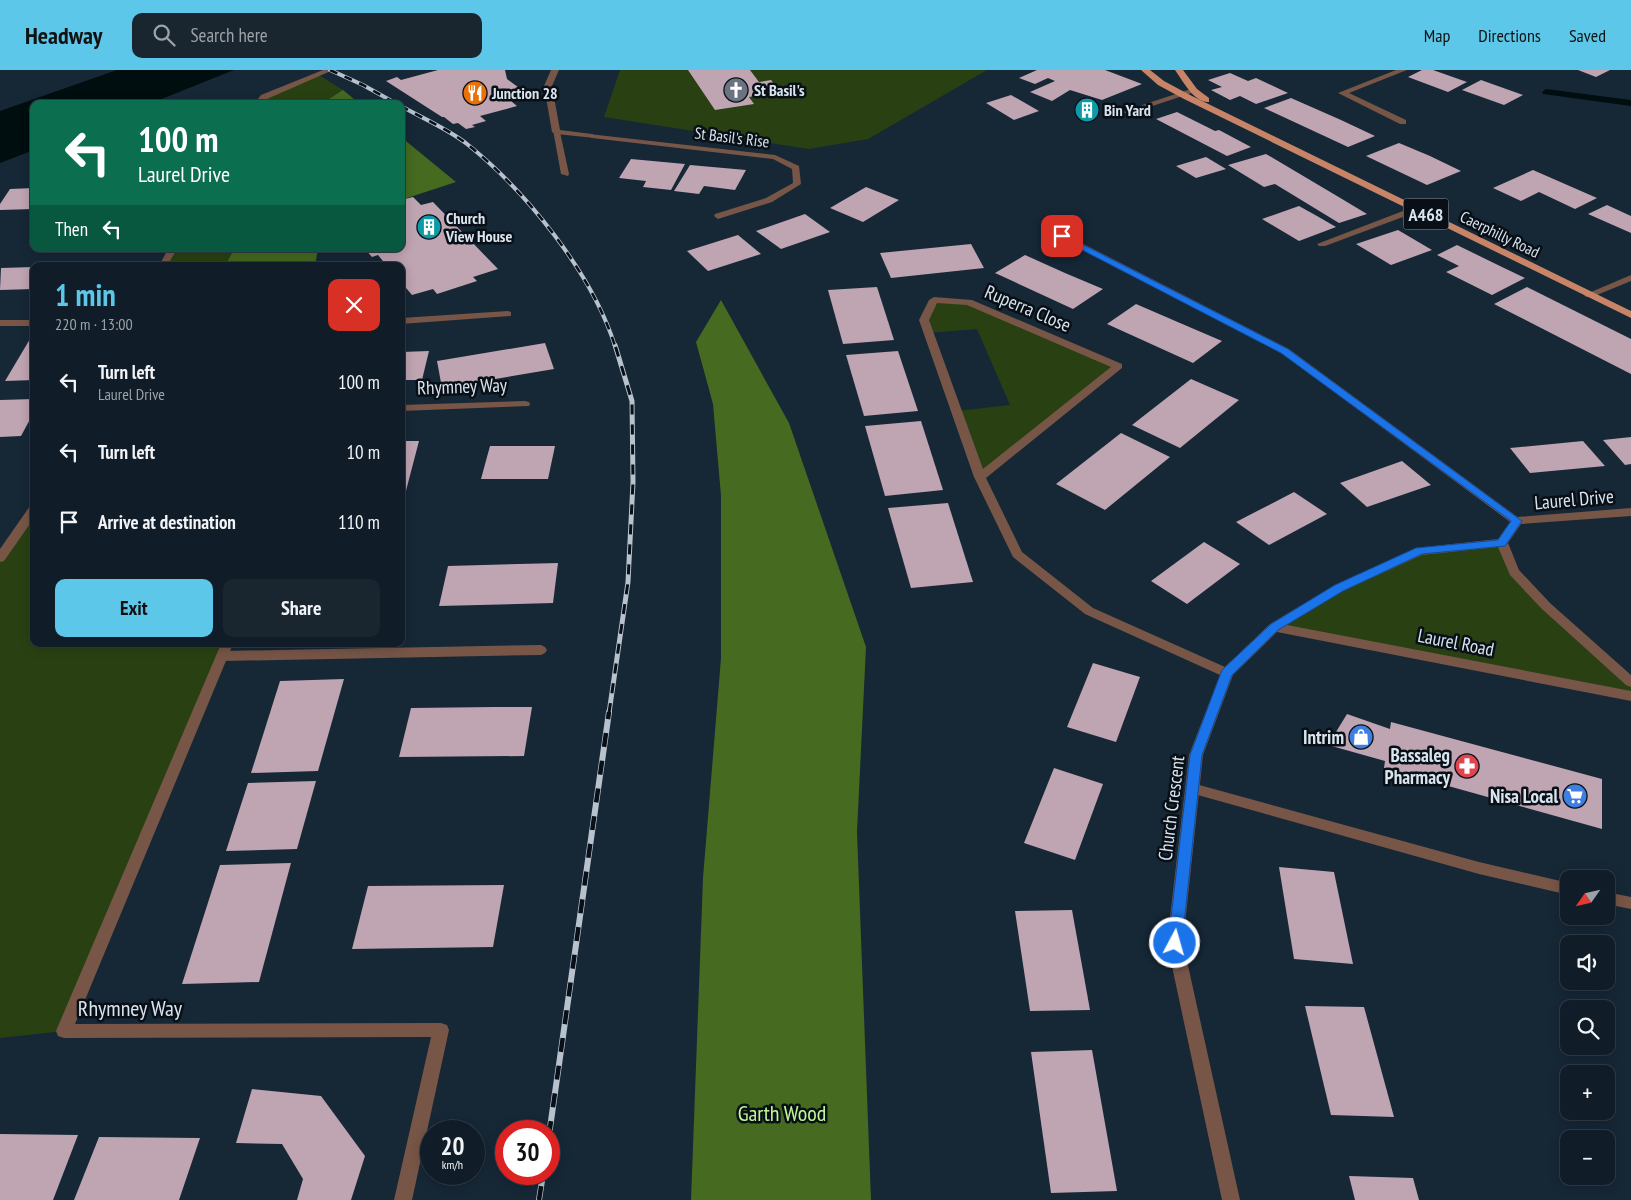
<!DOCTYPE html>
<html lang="en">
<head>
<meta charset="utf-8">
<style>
  body { margin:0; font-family:"PT Sans Narrow",sans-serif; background:#192630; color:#f1f3f6; height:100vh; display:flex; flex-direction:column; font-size:19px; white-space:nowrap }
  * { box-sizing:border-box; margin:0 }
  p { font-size:16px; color:#9ca2a8 }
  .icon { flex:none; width:28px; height:28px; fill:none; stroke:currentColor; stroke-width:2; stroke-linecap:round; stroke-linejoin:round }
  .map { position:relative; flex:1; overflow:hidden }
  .sheet { position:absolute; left:30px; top:192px; width:375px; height:385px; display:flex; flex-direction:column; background:#101d28; border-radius:10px; box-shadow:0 2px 12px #0003,0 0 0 1px #303b45 }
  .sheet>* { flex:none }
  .banner { position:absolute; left:30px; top:30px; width:375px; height:152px; border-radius:10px; box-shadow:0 2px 12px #0003,0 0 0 1px #303b45; background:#0b6e4f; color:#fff; overflow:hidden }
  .needle { width:32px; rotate:236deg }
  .fabs { position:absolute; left:1560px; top:800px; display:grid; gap:10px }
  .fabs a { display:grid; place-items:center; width:55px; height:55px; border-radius:10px; background:#101d28; box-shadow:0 2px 12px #0003,0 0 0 1px #303b45; font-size:25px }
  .speed { position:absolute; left:420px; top:1050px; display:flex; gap:10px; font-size:25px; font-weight:700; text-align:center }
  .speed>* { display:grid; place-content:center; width:65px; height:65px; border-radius:50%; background:#101d28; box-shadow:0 2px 12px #0003,0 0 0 1px #303b45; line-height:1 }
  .speed small { font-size:12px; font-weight:400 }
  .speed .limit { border:8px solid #d22; background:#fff; color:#111 }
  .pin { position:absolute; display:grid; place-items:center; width:42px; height:42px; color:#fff; margin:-21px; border-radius:10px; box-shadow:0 2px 8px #0006 }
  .me { position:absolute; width:55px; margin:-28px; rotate:6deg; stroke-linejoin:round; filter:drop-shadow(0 0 4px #0008) }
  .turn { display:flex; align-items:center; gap:18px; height:105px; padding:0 25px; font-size:22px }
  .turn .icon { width:65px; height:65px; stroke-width:2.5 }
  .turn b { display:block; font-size:35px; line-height:42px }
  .then { display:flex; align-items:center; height:48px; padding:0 25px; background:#0003; gap:10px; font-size:19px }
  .round { display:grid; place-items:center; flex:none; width:52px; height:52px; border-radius:10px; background:#192630 }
  .summary { display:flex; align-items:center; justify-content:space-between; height:85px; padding:0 25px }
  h1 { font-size:30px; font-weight:700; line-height:38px; color:#5cc7e8 }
  .action { display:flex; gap:10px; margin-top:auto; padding:10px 25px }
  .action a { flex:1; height:58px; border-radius:10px; background:#5cc7e8; color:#111; font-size:20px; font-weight:700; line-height:58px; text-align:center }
  .action a+a { background:#192630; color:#f1f3f6 }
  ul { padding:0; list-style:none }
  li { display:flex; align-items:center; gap:15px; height:70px; padding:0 25px }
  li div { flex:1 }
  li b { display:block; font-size:19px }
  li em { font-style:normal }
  header { display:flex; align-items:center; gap:30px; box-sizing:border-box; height:70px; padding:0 25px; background:#5cc7e8; color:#111 }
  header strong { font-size:24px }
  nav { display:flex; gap:28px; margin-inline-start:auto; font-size:18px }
  .search { width:350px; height:45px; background:#192630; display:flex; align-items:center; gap:12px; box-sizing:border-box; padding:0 18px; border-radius:10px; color:#9ca2a8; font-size:19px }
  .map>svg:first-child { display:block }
  .green { fill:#294112 }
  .forest { fill:#456a20 }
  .water { fill:#010e10 }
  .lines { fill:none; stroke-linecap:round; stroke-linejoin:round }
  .stream { fill:#010e10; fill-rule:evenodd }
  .building { fill:#bfa4b2 }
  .service { fill:#775647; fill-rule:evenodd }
  .minor { fill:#775647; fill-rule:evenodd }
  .primary { fill:#c88467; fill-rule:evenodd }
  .rail-far2-casing { stroke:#b6c2cd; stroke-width:4 }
  .rail-far1-casing { stroke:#b6c2cd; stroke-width:5 }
  .rail-casing { stroke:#b6c2cd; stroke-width:6 }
  .rail-far2 { stroke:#080f16; stroke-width:2.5; stroke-dasharray:8; stroke-linecap:butt }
  .rail-far1 { stroke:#080f16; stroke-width:3; stroke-dasharray:10; stroke-linecap:butt }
  .rail { stroke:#080f16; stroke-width:4.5; stroke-dasharray:14; stroke-linecap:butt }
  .route { fill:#1a73e8; stroke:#114b97 }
  .labels { text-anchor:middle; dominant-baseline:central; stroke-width:5; stroke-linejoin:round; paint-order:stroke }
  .far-poi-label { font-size:16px; font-weight:bold; fill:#d9e4ee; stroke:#080f16; text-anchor:start }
  .far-street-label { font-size:16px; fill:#d9e4ee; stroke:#080f16 }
  .shield { fill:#080f16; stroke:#9aa4ad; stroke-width:1 }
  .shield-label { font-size:18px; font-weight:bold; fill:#d9e4ee }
  .street-label { font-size:19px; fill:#d9e4ee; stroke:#080f16 }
  .poi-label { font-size:19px; font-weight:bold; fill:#d9e4ee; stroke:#080f16; text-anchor:end }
  .near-street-label { font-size:22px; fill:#d9e4ee; stroke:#080f16 }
  .near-park-label { font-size:22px; fill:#c1f894; stroke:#080f16 }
</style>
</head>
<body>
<header>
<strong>Headway</strong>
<div class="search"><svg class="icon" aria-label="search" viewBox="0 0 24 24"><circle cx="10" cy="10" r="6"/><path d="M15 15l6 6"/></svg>Search here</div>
<nav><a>Map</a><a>Directions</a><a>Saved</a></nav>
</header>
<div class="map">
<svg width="1631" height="1130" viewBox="0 0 1631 1130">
  <rect width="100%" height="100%" fill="#162736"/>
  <g class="green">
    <polygon points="620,0 987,0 868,69 809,79 604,47"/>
    <polygon points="317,4 343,20 321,34 258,34 264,27"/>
    <polygon points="172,179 234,179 225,196 163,196"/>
    <polygon points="934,230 969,232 1118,296 980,407 957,341 1010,335 977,259 927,263 924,250"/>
    <polygon points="34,439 34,574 227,574 64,961 0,968 0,488"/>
    <polygon points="1502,473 1514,502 1631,612 1631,626 1274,557 1339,518 1420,481"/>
  </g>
  <g class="forest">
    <polygon points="343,20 360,34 321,34"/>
    <polygon points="401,67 456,112 401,130"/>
    <polygon points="234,179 320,179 317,184 315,196 225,196"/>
    <polygon points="721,230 789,353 866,577 857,762 871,1130 691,1130 703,808 721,588 721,426 713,334 696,272"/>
  </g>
  <polygon class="water" points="117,0 234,0 149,34 34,34 34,80 0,93 0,41"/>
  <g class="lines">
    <polygon class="stream" points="1546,19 1631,30 1631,36 1543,24 1542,22"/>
  </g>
  <g class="building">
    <polygon points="438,0 505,0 507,9 522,20 505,26 517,36 480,46 486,51 472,55 475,57 466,59 458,53 453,54 444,47 442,47 386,11 397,7 401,10"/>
    <polygon points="688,0 750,0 759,12 771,10 778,19 764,21 766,24 749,27 754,34 715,40"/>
    <polygon points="1037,0 1105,0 1142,14 1102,30 1070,20 1052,31 1030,22 1055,11 1048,8 1035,14 1019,8"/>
    <polygon points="1422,0 1433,0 1467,12 1448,22 1408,7"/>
    <polygon points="1578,0 1610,0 1596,7"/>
    <polygon points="1230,3 1248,11 1256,8 1288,23 1256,34 1240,26 1230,30 1211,20 1222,17 1208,10"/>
    <polygon points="1481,10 1523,25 1504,35 1462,20"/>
    <polygon points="1011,25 1039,41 1014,50 986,33"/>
    <polygon points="1291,28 1341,50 1375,66 1348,77 1264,38"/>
    <polygon points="1091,34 1100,41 1083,47 1074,40"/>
    <polygon points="1177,42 1215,61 1219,60 1251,77 1227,86 1156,49"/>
    <polygon points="1399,73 1430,86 1461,101 1427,115 1366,86"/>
    <polygon points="1266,84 1337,126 1367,144 1339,153 1275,114 1264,117 1228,95"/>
    <polygon points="1206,87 1226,99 1196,108 1176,96"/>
    <polygon points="631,89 685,94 671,120 643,117 646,111 619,108"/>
    <polygon points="690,95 746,100 735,120 704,116 699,124 674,121"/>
    <polygon points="1533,100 1597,128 1575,139 1539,122 1521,131 1493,118"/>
    <polygon points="866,117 899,130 863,152 830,138"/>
    <polygon points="34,118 34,139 0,140 0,134 10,119"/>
    <polygon points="413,127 421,135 433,132 498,199 473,207 477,211 437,224 433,219 412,225 401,212 401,196 387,196 378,185 372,187 365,179 401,179 401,130"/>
    <polygon points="1607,135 1631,146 1631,163 1588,144"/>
    <polygon points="1299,136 1317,146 1336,157 1299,171 1262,149"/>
    <polygon points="805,144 830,162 781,179 756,161"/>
    <polygon points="1398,160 1432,180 1391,195 1356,174"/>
    <polygon points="738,165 761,184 708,201 687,181"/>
    <polygon points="971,174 984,198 891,208 880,183"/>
    <polygon points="1457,175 1502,197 1525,208 1492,225 1446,202 1459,196 1437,185"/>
    <polygon points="1025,185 1065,203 1103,219 1073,239 995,203"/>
    <polygon points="129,193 127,196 79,196 79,195"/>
    <polygon points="34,197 34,219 0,220 1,198"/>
    <polygon points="877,217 894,270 843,274 828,220"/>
    <polygon points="1527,217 1631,269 1631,304 1494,234"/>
    <polygon points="1136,234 1180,253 1222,271 1193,293 1107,254"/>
    <polygon points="30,269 34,269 34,310 5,311"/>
    <polygon points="545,273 554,299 442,318 437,291"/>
    <polygon points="429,281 422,310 401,310 401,282"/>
    <polygon points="898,281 918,341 864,346 846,285"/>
    <polygon points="1191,309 1239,330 1180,378 1132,355"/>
    <polygon points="34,329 34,342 21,366 0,367 0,330"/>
    <polygon points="921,351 943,420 885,426 865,356"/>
    <polygon points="1121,363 1170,387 1105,440 1056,414"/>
    <polygon points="1631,367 1631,394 1625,395 1603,370"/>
    <polygon points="401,371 419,371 402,436 401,436"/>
    <polygon points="1583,371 1605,396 1530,403 1510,378"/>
    <polygon points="490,376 555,376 548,409 481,409"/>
    <polygon points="1402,391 1431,415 1367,437 1340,413"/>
    <polygon points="1294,422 1327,444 1269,475 1236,452"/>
    <polygon points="948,433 973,512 911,518 888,438"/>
    <polygon points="1204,472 1240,494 1187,534 1151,511"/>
    <polygon points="558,493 553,533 439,536 448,496"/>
    <polygon points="1093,593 1140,607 1116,672 1067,657"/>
    <polygon points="344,609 318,701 251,703 280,611"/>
    <polygon points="494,637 532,637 524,686 399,687 411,638"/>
    <polygon points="1347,644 1390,659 1391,652 1602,709 1602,759 1384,698 1385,691 1328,675"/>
    <polygon points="1054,698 1103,714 1075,790 1024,773"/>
    <polygon points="316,711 297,779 226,781 248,713"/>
    <polygon points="291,793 259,912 182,914 220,795"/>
    <polygon points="1279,797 1334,802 1353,894 1294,889"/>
    <polygon points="504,815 493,877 352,879 368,816"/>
    <polygon points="1072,840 1090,940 1030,941 1015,841"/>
    <polygon points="1305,936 1364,937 1394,1047 1331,1045"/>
    <polygon points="1092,980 1117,1121 1051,1123 1031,982"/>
    <polygon points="252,1019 321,1026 365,1086 351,1130 297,1130 303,1109 282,1074 236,1073"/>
    <polygon points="0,1064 78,1065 53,1130 0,1130"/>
    <polygon points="99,1067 200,1068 179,1130 74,1130"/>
    <polygon points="1349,1106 1413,1108 1419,1130 1355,1130"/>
  </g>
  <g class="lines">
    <g class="service">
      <polygon points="1191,19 1198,21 1128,44 1121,42"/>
      <polygon points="553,60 560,62 569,104 568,106 561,104"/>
      <polygon points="589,64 775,85 799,96 801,114 772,132 718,149 714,146 715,144 766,128 793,113 792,99 773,89 592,68 588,66"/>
      <polygon points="1416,136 1419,137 1419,141 1325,176 1319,176 1317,174"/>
      <polygon points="1062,163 1289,279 1523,451 1517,455 1513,454 1281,283 1059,168 1059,164"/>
      <polygon points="508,241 511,242 511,246 401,254 401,248"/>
      <polygon points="541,575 545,577 547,580 545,583 541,585 222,591 218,589 216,586 218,583 222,581"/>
      <polygon points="1192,713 1479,792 1569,813 1569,825 1479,804 1187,722 1185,718 1187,714"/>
      <polygon points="1606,822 1631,827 1631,839 1606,834"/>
    </g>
    <g class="minor">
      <polygon points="323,0 333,0 267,29 262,34 254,34 261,25"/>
      <polygon points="551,0 559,0 552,16 560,60 592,64 596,66 595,68 556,64 552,62 544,16"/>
      <polygon points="1396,0 1407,0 1349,23 1406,50 1406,54 1400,54 1338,23"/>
      <polygon points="168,179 177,179 167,196 159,196"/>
      <polygon points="1631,205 1631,211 1592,227 1586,227 1584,225"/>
      <path d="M934,227L972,230L1122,294V298L986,408L1022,482L1093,538L1225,597L1270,554L1335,515L1416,478L1498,469L1513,448L1517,447L1631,438V446L1521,454L1508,473L1519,500L1550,533L1631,605V617L1626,615L1542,539L1510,505L1498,477L1422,485L1343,521L1287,555L1631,621V631L1277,562L1233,605L1203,685L1183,873L1240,1130H1222L1167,873L1189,685L1220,605L1085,544L1013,487L974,407L919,250L929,230ZM937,233L967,235L1111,297L983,399L929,250Z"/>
      <rect x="0" y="250" width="34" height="6"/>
      <polygon points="525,331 529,332 530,334 529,336 401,341 401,335"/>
      <polygon points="34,435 34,448 4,491 0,492 0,479 30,436"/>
      <polygon points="221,574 233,574 75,954 441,953 447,955 449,960 412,1130 394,1130 431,967 64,968 58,966 56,961"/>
    </g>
    <g class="primary">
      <polygon points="1141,0 1150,0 1164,11 1190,25 1631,241 1631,248 1184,29 1158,15"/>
      <path d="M1175,0H1183L1197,19L1209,28V32C1194,33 1183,11 1175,0Z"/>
    </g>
    <defs>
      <g id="rail-far2">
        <polyline points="330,0 363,15 397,34"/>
        <path d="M401,36C422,48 448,59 467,74C526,121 592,203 615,276"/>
      </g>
      <polyline id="rail-far1" points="609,643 628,512 633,412 632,331 615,275"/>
      <g id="rail">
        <polyline points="549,1065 609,642"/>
        <polyline points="539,1130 543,1104"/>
      </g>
    </defs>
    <use href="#rail-far2" class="rail-far2-casing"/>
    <use href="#rail-far1" class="rail-far1-casing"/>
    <use href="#rail" class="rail-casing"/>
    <use href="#rail-far2" class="rail-far2"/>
    <use href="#rail-far1" class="rail-far1"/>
    <use href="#rail" class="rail"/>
  </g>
  <polygon class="route" points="1059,165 1064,165 1288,279 1522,451 1505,476 1422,484 1343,521 1278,560 1232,605 1202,685 1182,873 1180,877 1175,879 1170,877 1168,873 1190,685 1222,600 1271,554 1335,515 1416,478 1498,470 1511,451 1281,283 1059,168"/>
  <defs>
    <symbol id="church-disc" viewBox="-11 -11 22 22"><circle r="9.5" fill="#6b7280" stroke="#080f16"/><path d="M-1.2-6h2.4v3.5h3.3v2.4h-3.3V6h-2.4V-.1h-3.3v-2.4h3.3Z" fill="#fff"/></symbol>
    <symbol id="restaurant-disc" viewBox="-11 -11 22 22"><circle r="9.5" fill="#e8710a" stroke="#080f16"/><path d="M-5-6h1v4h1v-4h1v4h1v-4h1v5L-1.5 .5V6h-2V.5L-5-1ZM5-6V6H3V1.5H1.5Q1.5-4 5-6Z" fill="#fff"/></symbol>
    <symbol id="building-disc" viewBox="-11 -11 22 22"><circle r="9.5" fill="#0f9aa8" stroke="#080f16"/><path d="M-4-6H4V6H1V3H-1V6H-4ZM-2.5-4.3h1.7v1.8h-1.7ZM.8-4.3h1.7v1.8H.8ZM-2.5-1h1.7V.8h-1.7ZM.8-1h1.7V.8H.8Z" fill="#fff"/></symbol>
    <symbol id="shop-disc" viewBox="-11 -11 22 22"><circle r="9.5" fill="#3f7fe0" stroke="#080f16"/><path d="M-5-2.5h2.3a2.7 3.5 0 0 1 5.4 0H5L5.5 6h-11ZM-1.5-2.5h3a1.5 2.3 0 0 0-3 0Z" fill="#fff"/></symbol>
    <symbol id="pharmacy-disc" viewBox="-11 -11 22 22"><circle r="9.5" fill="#e0444e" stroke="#080f16"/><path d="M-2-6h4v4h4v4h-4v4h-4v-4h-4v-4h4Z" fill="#fff"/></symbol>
    <symbol id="supermarket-disc" viewBox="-11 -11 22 22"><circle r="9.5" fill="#3f7fe0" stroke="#080f16"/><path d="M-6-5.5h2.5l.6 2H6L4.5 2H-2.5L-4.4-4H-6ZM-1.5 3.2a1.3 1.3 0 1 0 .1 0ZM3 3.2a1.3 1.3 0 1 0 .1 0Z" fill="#fff"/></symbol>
  </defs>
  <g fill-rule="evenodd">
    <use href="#church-disc" x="722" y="6" width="28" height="28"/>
    <use href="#restaurant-disc" x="461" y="9" width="28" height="28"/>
    <use href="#building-disc" x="1073" y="26" width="28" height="28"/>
    <use href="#building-disc" x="415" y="143" width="28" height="28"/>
    <use href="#shop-disc" x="1347" y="653" width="28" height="28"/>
    <use href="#pharmacy-disc" x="1453" y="682" width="28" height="28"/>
    <use href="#supermarket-disc" x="1561" y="712" width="28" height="28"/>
  </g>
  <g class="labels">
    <g class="far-poi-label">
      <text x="754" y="20">St Basil's</text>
      <text x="492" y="23">Junction 28</text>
      <text x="1104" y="40">Bin Yard</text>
      <text x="446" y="148">Church<tspan x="446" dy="18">View House</tspan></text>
    </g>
    <g class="far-street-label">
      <text transform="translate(732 67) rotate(7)">St Basil's Rise</text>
      <text transform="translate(1500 164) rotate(26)">Caerphilly Road</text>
    </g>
    <rect class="shield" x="1403.5" y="128.5" width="45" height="31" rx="4"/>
    <g class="shield-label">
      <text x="1426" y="144">A468</text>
    </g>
    <g class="street-label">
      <text transform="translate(1028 238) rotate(23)">Ruperra Close</text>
      <text transform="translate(462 316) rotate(-2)">Rhymney Way</text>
      <text transform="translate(1574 429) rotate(-5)">Laurel Drive</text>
      <text transform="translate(1456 572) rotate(11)">Laurel Road</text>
      <text transform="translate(1171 738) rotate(-83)">Church Crescent</text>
    </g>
    <g class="poi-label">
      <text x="1344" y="667">Intrim</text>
      <text x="1450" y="685">Bassaleg<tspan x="1450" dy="22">Pharmacy</tspan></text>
      <text x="1558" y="726">Nisa Local</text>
    </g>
    <g class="near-street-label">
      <text x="130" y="938">Rhymney Way</text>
    </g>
    <g class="near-park-label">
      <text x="782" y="1043">Garth Wood</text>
    </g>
  </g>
</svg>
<div class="fabs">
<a><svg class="needle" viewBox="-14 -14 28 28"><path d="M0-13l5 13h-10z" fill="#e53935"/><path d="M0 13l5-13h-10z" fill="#9ca2a8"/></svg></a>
<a><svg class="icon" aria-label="sound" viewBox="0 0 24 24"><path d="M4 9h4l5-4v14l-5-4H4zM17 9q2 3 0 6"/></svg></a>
<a><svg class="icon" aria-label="search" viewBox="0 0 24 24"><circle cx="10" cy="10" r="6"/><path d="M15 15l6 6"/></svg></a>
<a>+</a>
<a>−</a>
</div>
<div class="speed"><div>20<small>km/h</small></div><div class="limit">30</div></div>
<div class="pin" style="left:1062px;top:166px;background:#d93025"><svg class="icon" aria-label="arrive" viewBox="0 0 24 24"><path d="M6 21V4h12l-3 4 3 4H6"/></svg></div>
<svg class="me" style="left:1175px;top:873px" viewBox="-20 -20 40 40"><circle r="17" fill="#1a73e8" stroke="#fff" stroke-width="3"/><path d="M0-11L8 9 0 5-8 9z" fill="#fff"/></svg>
<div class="banner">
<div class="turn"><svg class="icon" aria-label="left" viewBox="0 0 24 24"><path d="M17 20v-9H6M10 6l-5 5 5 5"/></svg><div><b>100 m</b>Laurel Drive</div></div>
<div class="then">Then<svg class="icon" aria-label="left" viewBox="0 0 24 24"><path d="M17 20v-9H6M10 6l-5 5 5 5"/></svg></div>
</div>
<section class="sheet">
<div class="summary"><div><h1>1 min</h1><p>220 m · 13:00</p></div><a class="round" style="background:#d93025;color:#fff"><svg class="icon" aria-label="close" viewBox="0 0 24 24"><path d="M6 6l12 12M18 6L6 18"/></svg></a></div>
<ul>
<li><svg class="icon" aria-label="left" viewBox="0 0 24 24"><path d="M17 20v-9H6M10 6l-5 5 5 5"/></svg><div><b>Turn left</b><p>Laurel Drive</p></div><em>100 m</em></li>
<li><svg class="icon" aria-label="left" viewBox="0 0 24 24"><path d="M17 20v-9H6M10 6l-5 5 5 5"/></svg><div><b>Turn left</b></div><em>10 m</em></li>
<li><svg class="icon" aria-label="arrive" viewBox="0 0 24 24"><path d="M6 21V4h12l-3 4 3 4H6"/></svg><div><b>Arrive at destination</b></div><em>110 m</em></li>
</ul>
<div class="action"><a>Exit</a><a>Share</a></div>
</section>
</div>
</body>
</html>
